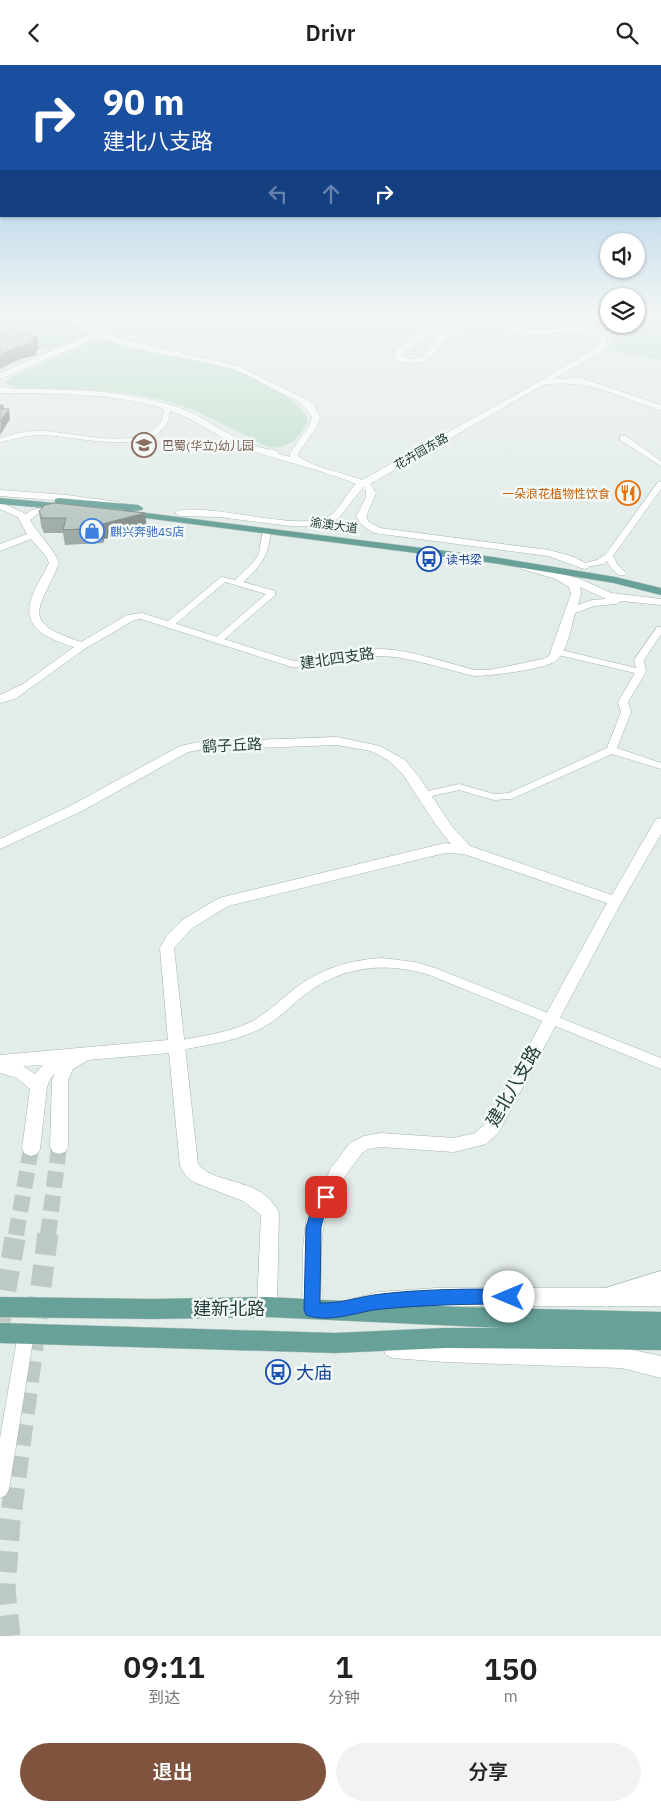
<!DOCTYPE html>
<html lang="zh">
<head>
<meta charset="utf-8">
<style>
  body { margin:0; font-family:"IBM Plex Sans","Noto Sans SC",sans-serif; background:#f2f2f2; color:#222; height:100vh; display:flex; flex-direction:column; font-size:19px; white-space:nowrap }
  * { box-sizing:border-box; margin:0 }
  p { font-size:16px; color:#767676 }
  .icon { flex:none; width:28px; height:28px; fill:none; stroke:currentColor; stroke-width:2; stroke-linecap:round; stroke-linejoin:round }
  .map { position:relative; height:1571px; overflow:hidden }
  .drawer { display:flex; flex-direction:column; background:#fff; flex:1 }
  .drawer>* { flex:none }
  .banner { position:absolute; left:0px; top:0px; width:661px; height:152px; box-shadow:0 1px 4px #0004; background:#1a4fa0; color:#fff; overflow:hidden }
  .buttons { position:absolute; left:600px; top:168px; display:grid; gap:10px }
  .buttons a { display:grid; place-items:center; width:45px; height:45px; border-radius:50%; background:#fff; box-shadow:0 1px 4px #0004; font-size:25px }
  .pin { position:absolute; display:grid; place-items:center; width:42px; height:42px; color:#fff; margin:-21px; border-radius:10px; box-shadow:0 2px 8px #0006 }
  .me { position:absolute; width:55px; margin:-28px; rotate:270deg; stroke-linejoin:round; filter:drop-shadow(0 0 4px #0008) }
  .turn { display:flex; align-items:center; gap:18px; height:105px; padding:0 20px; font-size:22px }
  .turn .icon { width:65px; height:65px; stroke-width:2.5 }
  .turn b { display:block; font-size:35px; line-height:42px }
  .lanes { display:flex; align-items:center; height:48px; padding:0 20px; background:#0003; justify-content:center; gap:25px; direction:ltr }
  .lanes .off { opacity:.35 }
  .eta { display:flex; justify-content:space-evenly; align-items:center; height:85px; text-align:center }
  .eta b { font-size:30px; font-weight:600; line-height:35px }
  .button { display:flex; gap:10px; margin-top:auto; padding:10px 20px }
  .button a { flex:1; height:58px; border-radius:30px; background:#7f533d; color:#fff; font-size:20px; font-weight:600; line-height:58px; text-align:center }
  .button a+a { background:#f2f2f2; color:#222 }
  header { display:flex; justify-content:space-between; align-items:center; height:65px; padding:0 20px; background:#fff; font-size:22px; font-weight:600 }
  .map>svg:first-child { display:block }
  .green { fill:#bbddc8 }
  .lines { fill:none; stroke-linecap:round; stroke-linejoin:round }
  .tertiary-tunnel-far1 { stroke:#bcc9c6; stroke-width:16; stroke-dasharray:16 8; stroke-linecap:butt }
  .tertiary-tunnel { stroke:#bcc9c6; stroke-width:21; stroke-dasharray:21 11; stroke-linecap:butt }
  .minor-casing { stroke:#a5b4b0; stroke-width:1 }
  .tertiary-casing { stroke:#a5b4b0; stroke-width:1 }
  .secondary-casing { stroke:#a1b8b2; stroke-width:1 }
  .primary-casing { stroke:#c1c9c7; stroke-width:1 }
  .minor { fill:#fff; fill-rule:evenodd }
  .tertiary { fill:#fff; fill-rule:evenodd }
  .secondary { fill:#fff; fill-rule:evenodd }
  .primary { fill:#67a198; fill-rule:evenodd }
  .wall { fill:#9eaba7 }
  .shaded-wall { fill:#818b88 }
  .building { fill:#b8c7c2; stroke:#818b88 }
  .route { fill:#1a73e8; stroke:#114b97 }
  .labels { text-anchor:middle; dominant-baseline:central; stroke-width:5; stroke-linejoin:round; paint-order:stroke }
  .far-education-label { font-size:12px; fill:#785e54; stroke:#f3f9f6; text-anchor:start }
  .far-street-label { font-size:12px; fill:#223d38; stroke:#f3f9f6 }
  .far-food-label { font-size:12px; fill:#c56008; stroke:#f3f9f6; text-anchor:end }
  .far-shop-label { font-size:12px; fill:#366cbe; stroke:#f3f9f6; text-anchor:start }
  .far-transit-label { font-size:12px; fill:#164399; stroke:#f3f9f6; text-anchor:start }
  .street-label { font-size:15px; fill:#223d38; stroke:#f3f9f6 }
  .near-street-label { font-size:18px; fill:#223d38; stroke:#f3f9f6 }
  .near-transit-label { font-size:18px; fill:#164399; stroke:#f3f9f6; text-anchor:start }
</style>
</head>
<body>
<header><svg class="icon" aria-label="back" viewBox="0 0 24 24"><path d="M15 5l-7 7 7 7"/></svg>Drivr<svg class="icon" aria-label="search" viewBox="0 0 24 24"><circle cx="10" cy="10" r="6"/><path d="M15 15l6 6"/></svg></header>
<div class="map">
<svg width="661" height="1571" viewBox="0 0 661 1571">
  <rect width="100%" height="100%" fill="#e2ece9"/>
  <g class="green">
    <polygon points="0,248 60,248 67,255 87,267 85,271 49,285 15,277 0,279"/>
    <polygon points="636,248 658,248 661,264 661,295 607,286 614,274 628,270 613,259 636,259"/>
    <path d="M101,275C118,275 137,282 154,285C205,297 274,307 308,353C305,370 287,385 269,382C263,381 255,375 249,372C226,361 203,348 179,340C128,323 73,324 20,323L7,320L6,316L10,313L89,278Z"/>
  </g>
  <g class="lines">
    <g class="tertiary-tunnel-far1">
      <polyline points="16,1170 31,1084"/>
      <polyline points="48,1170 59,1082"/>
    </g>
    <g class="tertiary-tunnel">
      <polyline points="0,1257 16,1168"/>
      <polyline points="10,1571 5,1525 10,1457 48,1168"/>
    </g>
    <defs>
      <g id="minor">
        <path d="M160,339H164L170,346C166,397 73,370 41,370C27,370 14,374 0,377V373C15,369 30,365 46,366C75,368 159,391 164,346L159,340Z"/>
        <polygon points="620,371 626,371 661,396 661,401 620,375"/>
        <polygon points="658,417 661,417 661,424 613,491 618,500 626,508 625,510 619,510 611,503 607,496 603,499 581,503 581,499 597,495 606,489"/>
        <path d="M263,463L270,465C271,488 260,502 243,517L275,526V530L221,577H215L213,575L266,529L225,517L173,561H167V557L221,512L235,515L252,499L259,489Z"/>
        <polygon points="657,562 661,562 661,569 644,595 646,607 628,637 631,647 617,683 661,698 661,704 612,689 511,734 494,735 459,725 423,733 419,732 418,730 419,728 459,719 494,729 509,728 607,683 621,647 618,637 635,608 554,589 552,587 557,584 636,603 634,595"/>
        <path d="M382,893L415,897L435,903L661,993V1004L427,909C385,897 343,901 307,928C291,940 277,956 258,965C233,977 204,980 177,986L172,985L170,981L172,977L177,976C201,971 228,968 251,957C267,948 279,936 293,925C319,904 349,895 382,893Z"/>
        <polygon points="26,1261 32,1264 34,1269 9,1424 6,1430 0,1433 0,1373 18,1269 20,1264"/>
      </g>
      <g id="tertiary">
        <path d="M62,248H70L80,257L122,274L238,301L306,334L313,338L320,353L316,363L298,388L299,392C317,404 342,407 362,415L542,315L595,283L600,278V275C596,272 592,269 587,268C569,265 551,270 533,269C509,268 485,257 461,264C440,271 437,298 413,298C406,298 401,297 395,293V286C413,273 436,248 459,248L441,260L402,290C426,306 433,271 449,263C477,251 504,263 532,265C558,266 584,256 607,272V280L601,287L554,314L581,313L661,340V345C617,333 592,313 543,320L370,419L376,428L366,452L369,457L380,463L549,485L571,491L588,499L589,501L588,503L584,504L548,491L374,468L363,461L356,452L366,432V425L363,422L338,454L319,461H291L219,452L180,451L175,448L177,446C214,438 301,468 329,451C341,444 346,429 356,419C321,404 283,397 248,384C221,375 200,356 173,347C119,327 57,329 0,328V324C59,324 121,323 177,342C204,351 226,370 252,380C261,383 269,384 278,386L279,389L290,392V388L308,363L312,353C304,336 293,334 277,326C262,318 247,309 232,304C182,289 98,286 62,248Z"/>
        <polygon points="0,425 67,430 118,437 123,440 118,443 67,436 0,431"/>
        <path d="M0,437L26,449L32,445L54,440L59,443L57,445L38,449L30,455C38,470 53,482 59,498C41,544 17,556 81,577L127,550L142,548L293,596C322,596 348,585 377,584C405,583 447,598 475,605H489L543,594L549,591L571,529L569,522L556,514L522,504L521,502L522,500L526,499L580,514L611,528L661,534V540L621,536L616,539L594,541L575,548C571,562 568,584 557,595C548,604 489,611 475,611C447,605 405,590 376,591C348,592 321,602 292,602L141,554L134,555L86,583L15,634L0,638V630L23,619L74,582C47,573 19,563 33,529C37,519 44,509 49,498L46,491L31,474L0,486V479L27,469L18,452L0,444ZM580,522L604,533L606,534L592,535L578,540L581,529Z"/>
        <path d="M337,672L380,681L405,695L419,712L453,763L470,781L612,830L656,754L661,753V769L622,836L499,1067L486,1079L454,1087L381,1082L368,1084L362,1088L343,1114L324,1156L321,1184L322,1245L319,1251L312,1254L305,1251L302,1245L303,1184L306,1156L331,1103L350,1078L364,1071L381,1068L454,1073L475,1068L487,1057L607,838L464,789L445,788L228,841L191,864L174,883L198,1099C215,1121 262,1111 279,1148L277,1242L274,1248L267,1251L260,1248L257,1242L261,1150L243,1136L196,1118C188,1114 184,1109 180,1101L169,988L88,995L73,1004L68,1015V1082L65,1087L59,1089L53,1087L50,1082L52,1015L55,1008L49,1016L47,1022L40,1084L37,1089L31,1091L25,1089L22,1084L30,1024L17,1013L0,1008V990L168,975L160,883L167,870L181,856L219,833L445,778L451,779L436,760L402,708L388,695L371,686L337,680L199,685L188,687L82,746L0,784V774L72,740L180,681L199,677ZM43,1000L35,1009L23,1001Z"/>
        <polygon points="437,1223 661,1223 661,1241 437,1241 379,1245 355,1250 348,1247 345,1241 348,1235 379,1227"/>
        <polygon points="393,1273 445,1277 621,1283 628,1286 631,1293 628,1300 621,1303 445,1297 393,1293 386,1290 383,1283 386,1276"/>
      </g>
      <g id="secondary">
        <polygon points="149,248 161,248 113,266 0,314 0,308 107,262"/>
        <polygon points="0,321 15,324 16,326 12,329 0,327"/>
        <polygon points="661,1206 661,1226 606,1242 599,1239 596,1232 599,1225"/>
        <polygon points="614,1281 661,1291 661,1313 606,1299 603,1292 606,1285"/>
      </g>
      <g id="primary">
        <polygon points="0,433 55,438 55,434 59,433 138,440 143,443 142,445 131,446 493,492 615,512 661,523 661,530 614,518 493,498 122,450 121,448 125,445 72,440 72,444 68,445 0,439"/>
        <polygon points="0,1232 153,1234 267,1232 458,1242 661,1247 661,1285 445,1283 335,1288 0,1278 0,1258 335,1268 445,1263 503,1263 267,1252 153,1254 0,1252"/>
      </g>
    </defs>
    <use href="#minor" class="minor-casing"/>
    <use href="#tertiary" class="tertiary-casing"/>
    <use href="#secondary" class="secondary-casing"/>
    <use href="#primary" class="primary-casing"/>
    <use href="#minor" class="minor"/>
    <use href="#tertiary" class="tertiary"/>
    <use href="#secondary" class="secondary"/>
    <use href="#primary" class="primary"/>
  </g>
  <polygon class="wall" points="39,446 147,463 104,474 103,478 65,480 63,468 44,468 41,461"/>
  <g class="shaded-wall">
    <polygon points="37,272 39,285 36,286 37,290 21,294 0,304 0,290"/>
    <polygon points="3,340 5,349 9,344 10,354 0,370 1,344"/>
    <polygon points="145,448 147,463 104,474 103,478 101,463 102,459"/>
  </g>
  <g class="building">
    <polygon points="11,265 37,272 29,276 35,278 19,281 0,290 0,268 4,266"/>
    <polygon points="0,340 3,340 1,344 9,344 0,357"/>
    <polygon points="55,438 145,448 102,459 101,463 63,465 66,453 42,453 39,446 45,440"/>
  </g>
  <linearGradient id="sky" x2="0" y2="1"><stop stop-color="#83b8de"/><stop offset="0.53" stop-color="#f2f6f5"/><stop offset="1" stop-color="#f2f6f5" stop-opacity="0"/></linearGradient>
  <rect width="661" height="468" fill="url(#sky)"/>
  <path class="route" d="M326,1125L331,1127L333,1132L325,1147L321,1162L320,1238C340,1239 361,1231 381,1229C424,1224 466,1224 509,1224L515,1226L517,1232L515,1237L509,1239C466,1239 424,1240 382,1244C358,1246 330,1259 306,1250L304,1245L306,1162L311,1146L320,1127Z"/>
  <defs>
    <symbol id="school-ring" viewBox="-11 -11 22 22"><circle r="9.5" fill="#f3f9f6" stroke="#8d6e63" stroke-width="1.5"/><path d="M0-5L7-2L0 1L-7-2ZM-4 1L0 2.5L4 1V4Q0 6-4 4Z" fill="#8d6e63"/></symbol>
    <symbol id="restaurant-ring" viewBox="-11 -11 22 22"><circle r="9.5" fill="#f3f9f6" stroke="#e8710a" stroke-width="1.5"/><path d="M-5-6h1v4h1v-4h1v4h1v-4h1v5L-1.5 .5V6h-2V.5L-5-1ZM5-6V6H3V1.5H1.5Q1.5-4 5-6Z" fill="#e8710a"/></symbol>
    <symbol id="shop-ring" viewBox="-11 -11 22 22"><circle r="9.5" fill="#f3f9f6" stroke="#3f7fe0" stroke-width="1.5"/><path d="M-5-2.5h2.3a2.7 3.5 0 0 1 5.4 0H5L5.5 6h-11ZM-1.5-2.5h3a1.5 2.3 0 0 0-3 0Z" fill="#3f7fe0"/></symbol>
    <symbol id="bus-ring" viewBox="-11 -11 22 22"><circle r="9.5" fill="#f3f9f6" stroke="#1a4fb4" stroke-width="1.5"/><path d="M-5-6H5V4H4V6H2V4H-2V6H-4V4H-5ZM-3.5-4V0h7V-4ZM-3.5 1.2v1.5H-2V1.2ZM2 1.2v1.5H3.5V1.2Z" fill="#1a4fb4"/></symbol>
  </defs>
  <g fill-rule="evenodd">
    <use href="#school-ring" x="130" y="366" width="28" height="28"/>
    <use href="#restaurant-ring" x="614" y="414" width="28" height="28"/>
    <use href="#shop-ring" x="78" y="452" width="28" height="28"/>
    <use href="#bus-ring" x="415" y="480" width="28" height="28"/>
    <use href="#bus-ring" x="264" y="1293" width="28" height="28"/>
  </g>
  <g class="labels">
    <g class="far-education-label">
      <text x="162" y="380">巴蜀(华立)幼儿园</text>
    </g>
    <g class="far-street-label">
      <text transform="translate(421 386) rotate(-30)">花卉园东路</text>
      <text transform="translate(334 460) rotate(8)">渝澳大道</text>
    </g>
    <g class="far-food-label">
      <text x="610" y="428">一朵浪花植物性饮食</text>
    </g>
    <g class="far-shop-label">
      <text x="110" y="466">麒兴奔驰4S店</text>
    </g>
    <g class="far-transit-label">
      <text x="446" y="494">读书梁</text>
    </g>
    <g class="street-label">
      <text transform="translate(337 593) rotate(-8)">建北四支路</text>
      <text transform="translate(232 680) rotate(-3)">鹞子丘路</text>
    </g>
    <g class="near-street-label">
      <text transform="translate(513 1021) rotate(-60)">建北八支路</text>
      <text x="229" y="1243">建新北路</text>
    </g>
    <g class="near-transit-label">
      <text x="296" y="1307">大庙</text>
    </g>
  </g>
</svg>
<div class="buttons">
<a><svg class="icon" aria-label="sound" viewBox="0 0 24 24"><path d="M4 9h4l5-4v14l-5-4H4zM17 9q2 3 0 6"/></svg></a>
<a><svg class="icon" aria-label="layers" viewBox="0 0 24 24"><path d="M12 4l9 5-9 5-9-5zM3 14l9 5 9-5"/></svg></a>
</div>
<div class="pin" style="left:326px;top:1132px;background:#d93025"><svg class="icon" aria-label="arrive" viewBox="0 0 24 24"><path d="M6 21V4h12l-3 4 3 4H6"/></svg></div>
<svg class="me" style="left:509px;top:1232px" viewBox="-20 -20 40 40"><circle r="19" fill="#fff"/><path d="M0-13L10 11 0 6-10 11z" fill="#1a73e8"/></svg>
<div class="banner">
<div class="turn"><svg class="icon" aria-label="right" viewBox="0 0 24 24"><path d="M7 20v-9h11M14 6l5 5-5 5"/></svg><div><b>90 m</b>建北八支路</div></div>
<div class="lanes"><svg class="icon off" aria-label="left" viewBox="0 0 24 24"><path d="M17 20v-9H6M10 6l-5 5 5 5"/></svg><svg class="icon off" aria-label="ahead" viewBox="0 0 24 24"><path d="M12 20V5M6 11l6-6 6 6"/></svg><svg class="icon" aria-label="right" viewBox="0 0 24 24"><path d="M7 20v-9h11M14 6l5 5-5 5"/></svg></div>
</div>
</div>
<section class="drawer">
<div class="eta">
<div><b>09:11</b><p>到达</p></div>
<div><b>1</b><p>分钟</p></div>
<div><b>150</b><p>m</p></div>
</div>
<div class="button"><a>退出</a><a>分享</a></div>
</section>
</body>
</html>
